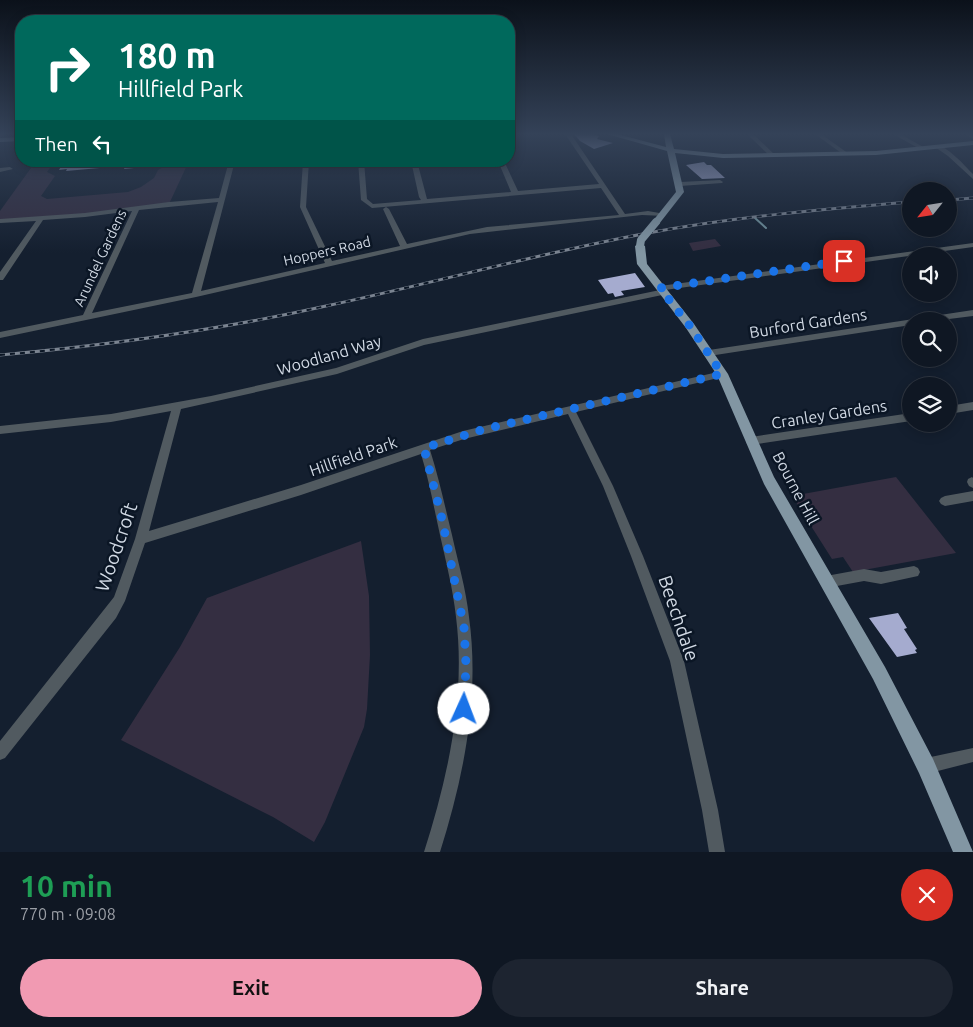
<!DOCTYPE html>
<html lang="en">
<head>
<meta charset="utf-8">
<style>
  body { margin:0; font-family:Ubuntu,sans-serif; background:#1d2430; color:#f1f3f6; height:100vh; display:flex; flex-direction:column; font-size:19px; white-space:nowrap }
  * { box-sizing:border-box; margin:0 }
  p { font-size:16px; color:#9b9fa6 }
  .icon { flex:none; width:28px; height:28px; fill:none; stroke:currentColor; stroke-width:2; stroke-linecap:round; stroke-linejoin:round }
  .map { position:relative; height:852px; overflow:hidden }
  .side { display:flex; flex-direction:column; background:#0f1723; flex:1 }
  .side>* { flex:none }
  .hud { position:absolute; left:15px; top:15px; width:500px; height:152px; border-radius:20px; box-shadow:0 2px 12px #0003,0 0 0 1px #2f3641; background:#00695c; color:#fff; overflow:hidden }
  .needle { width:32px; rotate:240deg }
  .fabs { position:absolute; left:902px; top:182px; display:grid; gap:10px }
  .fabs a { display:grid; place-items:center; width:55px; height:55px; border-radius:50%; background:#0f1723; box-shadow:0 2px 12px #0003,0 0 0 1px #2f3641; font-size:25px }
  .pin { position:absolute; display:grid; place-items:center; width:42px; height:42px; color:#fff; margin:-21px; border-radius:10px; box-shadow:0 2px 8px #0006 }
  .me { position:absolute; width:55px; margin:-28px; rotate:2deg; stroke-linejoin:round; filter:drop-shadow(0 0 4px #0008) }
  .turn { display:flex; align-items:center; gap:18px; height:105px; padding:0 20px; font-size:22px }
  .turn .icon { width:65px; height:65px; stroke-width:2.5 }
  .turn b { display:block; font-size:35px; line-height:42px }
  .then { display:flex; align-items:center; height:48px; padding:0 20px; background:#0003; gap:10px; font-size:19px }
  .round { display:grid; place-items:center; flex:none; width:52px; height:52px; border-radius:26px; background:#1d2430 }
  .overview { display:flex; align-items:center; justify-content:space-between; height:85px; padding:0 20px }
  h1 { font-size:30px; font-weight:600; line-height:38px; color:#1e9e55 }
  .button { display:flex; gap:10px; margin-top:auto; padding:10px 20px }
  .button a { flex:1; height:58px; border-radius:30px; background:#f19ab2; color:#111; font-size:20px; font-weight:600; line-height:58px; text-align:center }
  .button a+a { background:#1d2430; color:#f1f3f6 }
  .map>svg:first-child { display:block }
  .green { fill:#342e41 }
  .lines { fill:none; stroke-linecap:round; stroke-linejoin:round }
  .stream { stroke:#6f919c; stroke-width:2 }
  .building { fill:#a5abcf }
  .minor { fill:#515a60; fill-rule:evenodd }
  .major { fill:#8296a3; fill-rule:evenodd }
  .rail-casing { stroke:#7a8390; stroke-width:3 }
  .rail { stroke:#0b1625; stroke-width:2; stroke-dasharray:5; stroke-linecap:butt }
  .major-bridge { stroke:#8296a3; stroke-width:8 }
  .route { stroke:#1a73e8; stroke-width:9; stroke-dasharray:0 16.2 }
  .labels { text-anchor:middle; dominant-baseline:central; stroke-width:5; stroke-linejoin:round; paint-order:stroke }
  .far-street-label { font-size:14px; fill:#d1d9e4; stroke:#0b1625 }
  .street-label { font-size:16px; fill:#d1d9e4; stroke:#0b1625 }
  .near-street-label { font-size:19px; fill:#d1d9e4; stroke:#0b1625 }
</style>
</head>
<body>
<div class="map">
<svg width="973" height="852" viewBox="0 0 973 852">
  <rect width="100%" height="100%" fill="#141f2f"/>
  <g class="green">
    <polygon points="33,161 53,161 53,167 50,168 47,172 55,176 41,196 47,199 128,192 141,187 154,178 158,170 174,161 189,161 169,204 58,217 0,221 0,211 31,168"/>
    <polygon points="715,239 721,246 693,251 689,243"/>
    <polygon points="896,477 956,553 853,572 843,557 832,559 792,496"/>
    <polygon points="361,541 369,596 370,655 367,709 364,727 325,822 314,842 273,817 121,740 180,647 207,598"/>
  </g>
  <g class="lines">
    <polyline class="stream" points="755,218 766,228"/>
  </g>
  <g class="building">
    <polygon points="574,134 596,134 595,135 599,136 597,139 613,143 594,149 580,141"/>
    <polygon points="64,161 122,161 122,166 66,171 67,169 59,170"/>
    <polygon points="128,161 154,161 154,166 124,169"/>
    <polygon points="704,162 707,165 711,165 725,178 702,179 686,165"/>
    <polygon points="635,273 645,287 621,291 624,295 615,297 613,293 608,294 598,280"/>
    <polygon points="898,613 907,628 904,629 917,649 915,650 917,653 897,657 869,618"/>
  </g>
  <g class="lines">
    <g class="minor">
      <polygon points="0,134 5,134 0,138"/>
      <path d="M565,134H571L625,214L648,211L665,214V216L642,215L470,234L196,297L0,338V332L83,315L132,211L85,217L43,220L3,280H0V272L36,221L0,223V219L85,213L169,202L219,198L229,161H235L201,291L325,263L300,207L303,161H309L306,207L332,261L400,246L383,209L386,207L389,209L407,244L487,227L619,215L601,188L372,208L361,200L358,161H364L367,199L373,204L421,200L419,197L411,161H417L427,199L511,192L498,161H504L518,191L599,184ZM218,202L192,293L92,313L139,210Z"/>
      <polygon points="747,134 753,134 775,155 775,157 771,157"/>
      <polygon points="815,134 821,134 849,154 844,155"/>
      <polygon points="893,134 900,134 925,148 920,149"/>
      <polygon points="965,134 973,135 973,139"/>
      <path d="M935,145C947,145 964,165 973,174V179L948,156L935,147Z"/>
      <polygon points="0,168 10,167 13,169 0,172"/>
      <polygon points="720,180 723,182 722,183 680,186 677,184 680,182"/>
      <path d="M973,243V247L665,290L668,292L667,294L424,345L337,374L181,409L149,531L301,485L463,431L722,371L725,372L727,374L725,376L722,377L576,412L613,486L643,556L684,661L718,810L725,852H709L702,810L670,661L631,556L603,486L568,414L464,439L430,450C439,478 445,507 452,535C458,562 466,589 469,617C480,696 464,776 440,852H424C448,777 466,696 456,617C453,589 446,562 440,535C434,508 429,480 421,454L301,495L145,543L125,601L116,618L5,758L0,760V741L114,597L135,539L171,411L111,422L0,434V426L111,414L211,396L336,368L423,339L660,290L656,288L660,286Z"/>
      <polygon points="973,310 973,316 933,321 911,321 911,325 709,356 705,353 709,350"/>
      <polygon points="973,402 973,410 949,414 949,406"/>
      <polygon points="911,413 911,421 751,445 747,444 746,441 747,438 751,437"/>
      <polygon points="972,477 973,478 973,488 969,486 967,482 968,479"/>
      <polygon points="973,491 973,501 945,506 941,504 939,501 941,498 945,496"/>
      <polygon points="914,566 918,568 920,572 918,576 881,584 864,581 826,588 822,586 820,582 822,578 826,576 864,569 881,572"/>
      <polygon points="973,748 973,762 926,774 921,771 918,766 921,761 926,758"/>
    </g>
    <g class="major">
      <polygon points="607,134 617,134 666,147 664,134 670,134 674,149 723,154 876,151 973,141 973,145 876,155 723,158 675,153 684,192 659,224 656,225 652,222 676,192 667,151"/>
      <polygon points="21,137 21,141 0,142 0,138"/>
      <polygon points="640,243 645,246 647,264 694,324 728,374 774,477 885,667 933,759 973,852 953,852 919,773 873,679 764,484 717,375 686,328 637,264 635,246"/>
    </g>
    <defs>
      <g id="rail">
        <polyline points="949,200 973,198"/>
        <path d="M0,355C110,345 219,330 326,306C434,283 540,253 648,233C735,217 823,209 911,202"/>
      </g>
    </defs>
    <use href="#rail" class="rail-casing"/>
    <use href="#rail" class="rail"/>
    <polyline class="major-bridge" points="640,246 641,240 656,222"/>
  </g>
  <linearGradient id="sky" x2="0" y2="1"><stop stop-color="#0b111a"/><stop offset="0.53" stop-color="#344258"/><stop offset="1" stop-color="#344258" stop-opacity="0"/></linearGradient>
  <rect width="973" height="253" fill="url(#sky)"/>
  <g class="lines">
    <polyline class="route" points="464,709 466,665 464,627 442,519 424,448 485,429 722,374 690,326 660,288 844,261"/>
  </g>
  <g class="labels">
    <g class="far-street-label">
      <text transform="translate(327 251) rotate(-13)">Hoppers Road</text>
      <text transform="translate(100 258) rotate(-65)">Arundel Gardens</text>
    </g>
    <g class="street-label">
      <text transform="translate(808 323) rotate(-9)">Burford Gardens</text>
      <text transform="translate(329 355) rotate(-16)">Woodland Way</text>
      <text transform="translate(829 414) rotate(-9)">Cranley Gardens</text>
      <text transform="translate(353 456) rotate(-19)">Hillfield Park</text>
      <text transform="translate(796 488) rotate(62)">Bourne Hill</text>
    </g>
    <g class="near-street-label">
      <text transform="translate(116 547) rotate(-71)">Woodcroft</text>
      <text transform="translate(679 618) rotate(71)">Beechdale</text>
    </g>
  </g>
</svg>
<div class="fabs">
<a><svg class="needle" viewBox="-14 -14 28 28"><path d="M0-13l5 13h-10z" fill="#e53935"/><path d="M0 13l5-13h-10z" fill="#9b9fa6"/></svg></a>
<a><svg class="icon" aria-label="sound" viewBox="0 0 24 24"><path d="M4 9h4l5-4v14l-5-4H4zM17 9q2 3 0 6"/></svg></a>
<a><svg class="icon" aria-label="search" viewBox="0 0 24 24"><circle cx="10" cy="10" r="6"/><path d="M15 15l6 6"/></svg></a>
<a><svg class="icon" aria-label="layers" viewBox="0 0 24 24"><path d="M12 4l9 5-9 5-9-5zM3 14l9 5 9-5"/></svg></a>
</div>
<div class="pin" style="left:844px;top:261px;background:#d93025"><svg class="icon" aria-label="arrive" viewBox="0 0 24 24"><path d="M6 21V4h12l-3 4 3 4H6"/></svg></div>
<svg class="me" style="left:464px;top:709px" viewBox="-20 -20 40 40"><circle r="19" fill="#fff"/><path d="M0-13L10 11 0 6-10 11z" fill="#1a73e8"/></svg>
<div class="hud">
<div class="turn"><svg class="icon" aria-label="right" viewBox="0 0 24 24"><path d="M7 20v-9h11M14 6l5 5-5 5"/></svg><div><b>180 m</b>Hillfield Park</div></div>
<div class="then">Then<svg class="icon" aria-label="left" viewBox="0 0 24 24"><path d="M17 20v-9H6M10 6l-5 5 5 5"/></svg></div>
</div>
</div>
<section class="side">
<div class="overview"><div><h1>10 min</h1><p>770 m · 09:08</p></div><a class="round" style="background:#d93025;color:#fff"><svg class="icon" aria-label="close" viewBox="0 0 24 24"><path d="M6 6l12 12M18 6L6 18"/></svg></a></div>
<div class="button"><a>Exit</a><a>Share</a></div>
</section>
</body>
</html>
